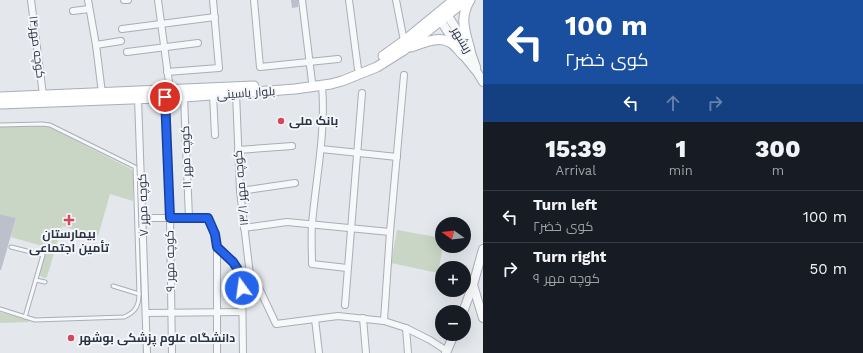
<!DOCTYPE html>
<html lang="en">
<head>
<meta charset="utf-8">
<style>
  body { margin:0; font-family:"Work Sans",Cairo,sans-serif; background:#20242c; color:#f1f3f6; height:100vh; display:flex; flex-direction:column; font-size:15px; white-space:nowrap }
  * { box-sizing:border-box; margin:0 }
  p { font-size:13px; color:#9ea1a6 }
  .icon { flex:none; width:22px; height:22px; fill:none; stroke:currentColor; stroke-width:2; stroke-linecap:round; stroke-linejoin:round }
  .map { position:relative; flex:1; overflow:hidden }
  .details { display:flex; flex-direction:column; background:#171b24; width:380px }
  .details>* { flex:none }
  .banner { background:#1a4fa0; color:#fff; overflow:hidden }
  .needle { width:26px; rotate:285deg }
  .fabs { position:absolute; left:435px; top:217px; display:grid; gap:8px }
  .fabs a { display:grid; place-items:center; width:36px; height:36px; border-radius:50%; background:#171b24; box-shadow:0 4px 16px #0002; font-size:20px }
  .pin { position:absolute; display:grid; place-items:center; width:34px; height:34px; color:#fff; margin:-17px; border:2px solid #fff; border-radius:50%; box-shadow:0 1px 4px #0007 }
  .me { position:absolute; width:44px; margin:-22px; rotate:346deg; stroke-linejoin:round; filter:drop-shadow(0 0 3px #0008) }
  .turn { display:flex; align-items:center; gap:14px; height:84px; padding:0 16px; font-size:18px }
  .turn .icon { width:52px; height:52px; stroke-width:2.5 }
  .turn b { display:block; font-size:28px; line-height:34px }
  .lanes { display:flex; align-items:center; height:38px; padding:0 16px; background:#0003; justify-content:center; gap:20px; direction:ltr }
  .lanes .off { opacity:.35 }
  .eta { display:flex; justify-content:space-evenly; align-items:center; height:68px; text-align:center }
  .eta b { font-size:24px; font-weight:800; line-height:28px }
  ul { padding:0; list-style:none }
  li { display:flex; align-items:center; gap:12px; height:52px; padding:0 16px; border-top:1px solid #363941 }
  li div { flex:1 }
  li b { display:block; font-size:15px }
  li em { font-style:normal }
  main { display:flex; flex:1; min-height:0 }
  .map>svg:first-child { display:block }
  .green { fill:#c9d6c5 }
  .building { fill:#bbc0ca }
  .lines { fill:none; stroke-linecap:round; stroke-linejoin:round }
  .service-casing { stroke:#a9aeb7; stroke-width:5 }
  .minor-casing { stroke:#a9aeb7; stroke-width:8 }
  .tertiary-casing { stroke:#a9aeb7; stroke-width:10 }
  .secondary-casing { stroke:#a9aeb7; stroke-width:11 }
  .service { stroke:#f7f8fa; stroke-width:3 }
  .minor { stroke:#f7f8fa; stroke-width:6 }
  .tertiary { stroke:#f7f8fa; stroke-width:8 }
  .secondary { stroke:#fff; stroke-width:9 }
  .route-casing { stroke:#184099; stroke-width:10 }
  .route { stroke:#2563eb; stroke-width:7 }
  .poi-dot { fill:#d1495b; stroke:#f4f6f9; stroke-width:1.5 }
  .labels { text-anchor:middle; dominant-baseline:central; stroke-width:4; stroke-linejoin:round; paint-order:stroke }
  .street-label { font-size:12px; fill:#2b3445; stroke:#f4f6f9 }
  .poi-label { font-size:12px; font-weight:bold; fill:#2b3445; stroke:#f4f6f9; text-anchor:start }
</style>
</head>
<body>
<main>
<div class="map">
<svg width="483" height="353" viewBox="0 0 483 353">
  <rect width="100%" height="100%" fill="#e4e7ec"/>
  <g class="green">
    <polygon points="47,126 131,169 133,171 133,201 110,194 98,236 62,226 47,277 44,278 39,275 46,247 11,237 16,218 0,214 0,127"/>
    <polygon points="397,230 442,238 442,246 443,246 438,273 391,263"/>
    <polygon points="0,312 29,320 29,322 0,323"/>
  </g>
  <g class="building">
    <polygon points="291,0 298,0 298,7 292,8"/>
    <polygon points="0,214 16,218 1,270 0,270"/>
  </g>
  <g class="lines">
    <defs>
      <g id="service">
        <path d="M0,125L42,124L50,125L135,167L139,294C139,305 136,312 124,317L35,320L0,309"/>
        <polyline points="11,247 43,255 25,317"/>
        <polyline points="36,280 45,282"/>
        <polyline points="113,286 139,294"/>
      </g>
      <g id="minor">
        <polyline points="31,0 43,95"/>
        <polyline points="88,0 96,45 102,93"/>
        <polyline points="124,0 128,0"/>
        <polyline points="158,0 170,90"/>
        <polyline points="254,0 260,67 338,59"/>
        <polyline points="302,0 312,82"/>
        <polyline points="349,0 358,69"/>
        <polyline points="396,0 404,41"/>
        <polyline points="73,11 89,9"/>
        <polyline points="122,29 215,17"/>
        <polyline points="96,45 121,41"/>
        <polyline points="127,52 198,43"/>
        <polyline points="167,72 219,68 213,0"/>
        <path d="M322,86C326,132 316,178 312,224C311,238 312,251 312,264L347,268"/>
        <polyline points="236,93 240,191 251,283"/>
        <polyline points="213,95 215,135"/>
        <polyline points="165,97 170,218 172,353"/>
        <polyline points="184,97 189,218"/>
        <polyline points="138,98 147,353"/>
        <polyline points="321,149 397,157"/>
        <polyline points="238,150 292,146"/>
        <polyline points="240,191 295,183"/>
        <polyline points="143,218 208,218 215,234 217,247 233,262 242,276 259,288 276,324 338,316 384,321 406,328 430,340 447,351"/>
        <polyline points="244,228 287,222 390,232"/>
        <polyline points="217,247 217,353"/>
        <polyline points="242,276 243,353"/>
        <polyline points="345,305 362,93"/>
        <polyline points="146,313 242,312"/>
        <polyline points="363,318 366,353"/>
        <polyline points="315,319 319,353"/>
        <polyline points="384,321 390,232 404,75"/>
        <polyline points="406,328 408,353"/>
      </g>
      <g id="tertiary">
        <polyline points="444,10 470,50 476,67"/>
        <polyline points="437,15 463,55 477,72 483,82"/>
        <polyline points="473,285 483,318"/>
        <polyline points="463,312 473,285 483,249"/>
        <polyline points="446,353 454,334"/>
      </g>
      <g id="secondary">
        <path d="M470,0C459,18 465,31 470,50"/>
        <path d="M411,47C423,43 439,35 451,43C456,46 459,51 463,55"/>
        <polyline points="383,56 404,41 454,0"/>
        <polyline points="0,97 254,86"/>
        <polyline points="0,104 184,97 295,89 331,84 342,81 377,67 404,50 466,0"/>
      </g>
    </defs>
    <use href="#service" class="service-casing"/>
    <use href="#minor" class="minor-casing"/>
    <use href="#tertiary" class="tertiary-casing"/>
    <use href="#secondary" class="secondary-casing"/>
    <use href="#service" class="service"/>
    <use href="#minor" class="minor"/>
    <use href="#tertiary" class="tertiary"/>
    <use href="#secondary" class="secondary"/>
  </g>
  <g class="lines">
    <defs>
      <polyline id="route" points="165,97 170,218 208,218 215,234 217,247 233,262 242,276 242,288"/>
    </defs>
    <use href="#route" class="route-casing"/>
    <use href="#route" class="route"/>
  </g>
  <g class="poi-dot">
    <circle cx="281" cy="121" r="4"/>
    <path d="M67 214h4v4h4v4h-4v4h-4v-4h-4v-4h4z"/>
    <circle cx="71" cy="338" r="4"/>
  </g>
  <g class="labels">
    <g class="street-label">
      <text transform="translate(462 40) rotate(59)">ریشهر</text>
      <text transform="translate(37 47) rotate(83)">کوچه مهر۱۴</text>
      <text transform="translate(246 93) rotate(-4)">بلوار یاسینی</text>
      <text transform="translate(186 157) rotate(-92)">کوچه مهر ۱۱</text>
      <text transform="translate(241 188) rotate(-95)">کوچه مهر ۱۳/۱</text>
      <text transform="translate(143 205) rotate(-92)">کوچه مهر ۷</text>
      <text transform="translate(170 261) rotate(-91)">کوچه مهر ۹</text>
    </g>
    <g class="poi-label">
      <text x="289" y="121">بانک ملی</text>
      <text x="69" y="234" text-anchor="middle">بیمارستان<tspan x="69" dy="14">تأمین اجتماعی</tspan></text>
      <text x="79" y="338">دانشگاه علوم پزشکی بوشهر</text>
    </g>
  </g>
</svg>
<div class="fabs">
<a><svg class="needle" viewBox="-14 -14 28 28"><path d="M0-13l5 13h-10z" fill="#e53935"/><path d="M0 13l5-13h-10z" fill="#9ea1a6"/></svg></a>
<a>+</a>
<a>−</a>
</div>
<div class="pin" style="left:165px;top:97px;background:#d93025"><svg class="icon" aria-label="arrive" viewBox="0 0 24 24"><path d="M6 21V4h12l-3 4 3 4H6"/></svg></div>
<svg class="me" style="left:242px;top:288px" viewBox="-20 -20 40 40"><circle r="17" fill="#2563eb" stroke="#fff" stroke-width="3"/><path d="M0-11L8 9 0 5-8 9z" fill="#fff"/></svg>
</div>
<section class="details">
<div class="banner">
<div class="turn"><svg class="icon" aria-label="left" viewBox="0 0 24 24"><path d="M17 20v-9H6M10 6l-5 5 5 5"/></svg><div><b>100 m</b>کوی خضر۲</div></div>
<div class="lanes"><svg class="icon" aria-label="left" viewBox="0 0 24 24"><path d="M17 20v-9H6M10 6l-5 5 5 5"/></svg><svg class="icon off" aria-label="ahead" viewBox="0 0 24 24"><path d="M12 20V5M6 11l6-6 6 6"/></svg><svg class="icon off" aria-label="right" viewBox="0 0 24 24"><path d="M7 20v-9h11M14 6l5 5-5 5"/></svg></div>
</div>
<div class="eta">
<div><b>15:39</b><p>Arrival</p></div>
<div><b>1</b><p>min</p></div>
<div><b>300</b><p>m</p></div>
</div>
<ul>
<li><svg class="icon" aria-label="left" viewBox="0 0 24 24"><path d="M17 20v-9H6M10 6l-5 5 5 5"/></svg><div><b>Turn left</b><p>کوی خضر۲</p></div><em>100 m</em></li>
<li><svg class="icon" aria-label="right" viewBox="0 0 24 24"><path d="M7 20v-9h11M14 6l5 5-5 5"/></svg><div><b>Turn right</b><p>کوچه مهر ۹</p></div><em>50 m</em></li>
</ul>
</section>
</main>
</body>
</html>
